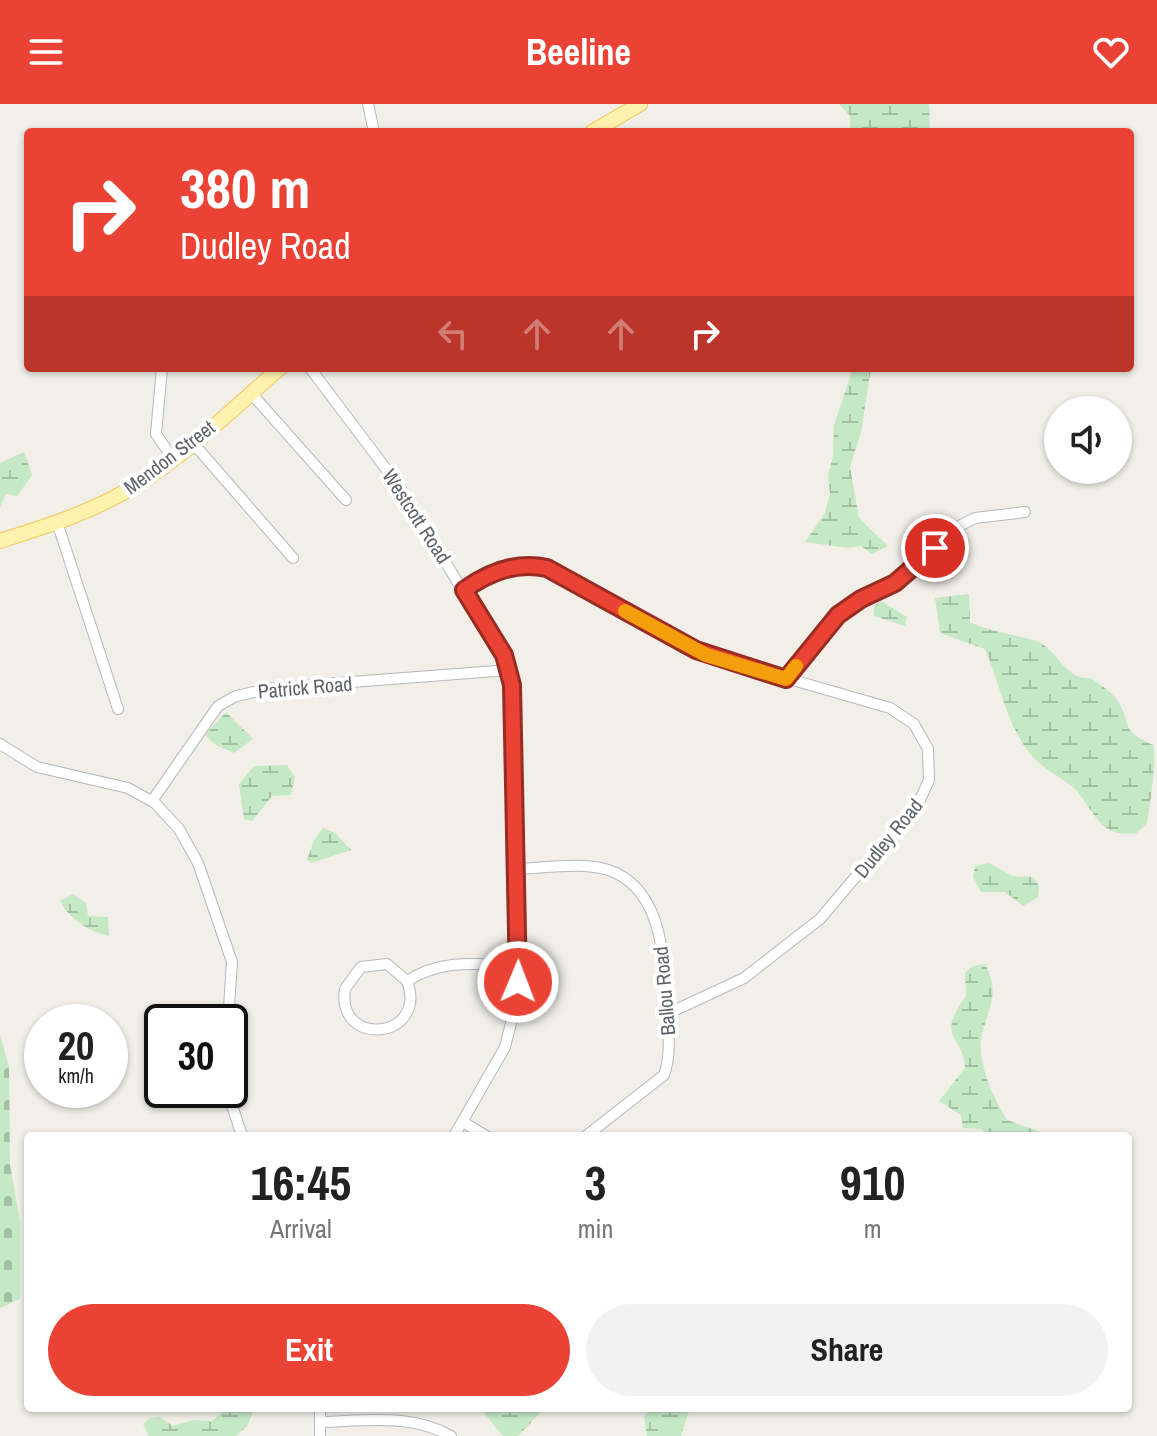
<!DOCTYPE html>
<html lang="en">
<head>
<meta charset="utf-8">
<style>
  body { margin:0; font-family:"Archivo Narrow",sans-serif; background:#f2f2f2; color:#222; height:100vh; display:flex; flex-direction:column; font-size:30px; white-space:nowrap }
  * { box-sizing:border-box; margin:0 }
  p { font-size:26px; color:#767676 }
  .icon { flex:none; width:44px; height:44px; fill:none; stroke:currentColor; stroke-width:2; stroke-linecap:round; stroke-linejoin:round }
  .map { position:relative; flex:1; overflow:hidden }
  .panel { position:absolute; left:24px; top:1028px; width:1108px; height:280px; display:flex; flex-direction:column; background:#fff; border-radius:8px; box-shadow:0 2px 6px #0004 }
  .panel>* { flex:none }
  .hud { position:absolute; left:24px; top:24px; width:1110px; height:244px; border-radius:8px; box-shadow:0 2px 6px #0004; background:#ea4335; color:#fff; overflow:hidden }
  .tools { position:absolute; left:1044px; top:292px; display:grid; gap:16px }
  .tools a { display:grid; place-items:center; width:88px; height:88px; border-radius:50%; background:#fff; box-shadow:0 2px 6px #0004; font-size:40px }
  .speed { position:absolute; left:24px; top:900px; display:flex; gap:16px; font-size:40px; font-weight:700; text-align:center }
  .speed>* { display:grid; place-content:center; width:104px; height:104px; border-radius:50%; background:#fff; box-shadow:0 2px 6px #0004; line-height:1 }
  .speed small { font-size:20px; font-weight:400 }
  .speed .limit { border:4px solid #111; border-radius:12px; background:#fff; color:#111 }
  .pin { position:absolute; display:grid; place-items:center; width:68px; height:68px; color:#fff; margin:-34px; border:4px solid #fff; border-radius:50%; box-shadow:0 2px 8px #0007 }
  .me { position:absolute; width:88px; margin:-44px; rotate:1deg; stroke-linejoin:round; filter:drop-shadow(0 0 6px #0008) }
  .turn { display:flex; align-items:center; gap:28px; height:168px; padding:0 24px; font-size:36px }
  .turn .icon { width:104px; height:104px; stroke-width:2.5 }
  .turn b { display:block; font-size:56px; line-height:68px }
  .lanes { display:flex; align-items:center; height:76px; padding:0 24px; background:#0003; justify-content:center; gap:40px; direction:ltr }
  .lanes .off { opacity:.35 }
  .eta { display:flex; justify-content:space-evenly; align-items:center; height:136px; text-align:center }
  .eta b { font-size:48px; font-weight:700; line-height:56px }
  .button { display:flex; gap:16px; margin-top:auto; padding:16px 24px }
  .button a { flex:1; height:92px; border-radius:48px; background:#ea4335; color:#fff; font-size:32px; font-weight:700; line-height:92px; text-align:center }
  .button a+a { background:#f2f2f2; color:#222 }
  header { display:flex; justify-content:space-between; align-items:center; height:104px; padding:0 24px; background:#ea4335; color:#fff; font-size:36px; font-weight:700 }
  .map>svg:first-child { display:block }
  .wetland { fill:url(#wetland-marsh) }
  .cemetery { fill:url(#cemetery-stones) }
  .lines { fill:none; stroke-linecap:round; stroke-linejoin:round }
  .minor-casing { stroke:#b5b8bc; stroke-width:12 }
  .major-casing { stroke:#f2c960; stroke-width:16 }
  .minor { stroke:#fff; stroke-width:10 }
  .major { stroke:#fff2af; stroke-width:14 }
  .route-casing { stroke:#982c22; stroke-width:20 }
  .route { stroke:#ea4335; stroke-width:14 }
  .slow { stroke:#f59e0b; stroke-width:14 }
  .labels { text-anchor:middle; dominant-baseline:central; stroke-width:8; stroke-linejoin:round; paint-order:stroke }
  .street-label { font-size:20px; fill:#5f6368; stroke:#fff }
</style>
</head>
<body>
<header><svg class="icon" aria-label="menu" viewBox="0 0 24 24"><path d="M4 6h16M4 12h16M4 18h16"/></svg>Beeline<svg class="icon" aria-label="heart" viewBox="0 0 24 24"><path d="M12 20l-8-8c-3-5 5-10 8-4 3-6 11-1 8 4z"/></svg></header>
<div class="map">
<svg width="1157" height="1332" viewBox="0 0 1157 1332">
  <defs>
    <pattern id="wetland-marsh" width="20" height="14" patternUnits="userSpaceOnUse" patternTransform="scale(2)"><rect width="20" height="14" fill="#c5e8c5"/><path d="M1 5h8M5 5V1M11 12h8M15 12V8" fill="none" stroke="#a3c0a4"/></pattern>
    <pattern id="cemetery-stones" width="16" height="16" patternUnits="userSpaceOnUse" patternTransform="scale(2)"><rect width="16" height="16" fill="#c5e8c5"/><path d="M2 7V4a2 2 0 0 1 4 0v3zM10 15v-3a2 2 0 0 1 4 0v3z" fill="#a3c0a4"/></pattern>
  </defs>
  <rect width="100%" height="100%" fill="#f1efe8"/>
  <g class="wetland">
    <polygon points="839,0 929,0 930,28 850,28 850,12"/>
    <polygon points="853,264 871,264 861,328 850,363 859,414 888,442 872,450 861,442 848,444 805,438 825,409 830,390 828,370 833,353 834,321"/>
    <polygon points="24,348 32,371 17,392 6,390 0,403 0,359"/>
    <path d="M969,490L970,518C992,529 1015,530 1036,537C1059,546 1064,577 1091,574C1100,581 1111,587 1117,596C1134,621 1117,624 1153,641C1157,652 1150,702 1147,719L1137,729C1100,735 1095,708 1076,686C1065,675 1048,668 1036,656C1007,627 1001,582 985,545L940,529L935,494Z"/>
    <polygon points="881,497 907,513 905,522 874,512 874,502"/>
    <polygon points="226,608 253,635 234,649 214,640 205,631"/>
    <polygon points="287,661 295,673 291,691 272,692 252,717 244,715 239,680 254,662"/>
    <polygon points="323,724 335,729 351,746 311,759 307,756 314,736"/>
    <polygon points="989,759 1012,772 1033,773 1039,782 1038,793 1023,802 1005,788 981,788 973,773 975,762"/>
    <path d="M73,790L86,799L88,812L108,813L109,832C90,828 69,815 60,797Z"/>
    <path d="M985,860C999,886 991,900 983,926C974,954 993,993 1007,1016L1038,1027L1040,1032H987L982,1025L963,1024L961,1011L939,997L965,964C964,930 934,936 966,892L965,869L973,862Z"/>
    <polygon points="227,1304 255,1304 247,1322 236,1332 149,1332 143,1320 150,1314 160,1313 173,1322 193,1316 212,1317"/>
    <polygon points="487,1304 545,1304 518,1332 503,1332 484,1309"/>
    <polygon points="650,1304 690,1304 681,1332 647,1332 644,1313"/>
  </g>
  <polygon class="cemetery" points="0,931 9,963 10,1061 20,1117 20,1195 0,1204"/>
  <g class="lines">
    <defs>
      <g id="minor">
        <polyline points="368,0 374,28"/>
        <polyline points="162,264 156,330 173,355"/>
        <polyline points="310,264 399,382 510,564 516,666 517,895 505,943 454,1032"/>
        <polyline points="251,289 346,396"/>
        <polyline points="193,339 293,454"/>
        <polyline points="57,418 118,605"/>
        <path d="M464,486C489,468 515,457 547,464L706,551L890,604L914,620L928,645L929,676L919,698L820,815L744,874L667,910"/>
        <polyline points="786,575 838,511 861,495 895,479 957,423 975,414 1025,408"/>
        <polyline points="0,640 37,663 128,684 155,699 179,725 198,759 232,858 228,918"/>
        <polyline points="152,697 218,602 236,592 272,584 510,566"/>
        <path d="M517,765C547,764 589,756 616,769C664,792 664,859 666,903C668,925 672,949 664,971L586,1032"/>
        <path d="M407,877L387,860L361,863L345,885C336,945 429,935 407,877C443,854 478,860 519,862"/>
        <polyline points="227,986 242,1032"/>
        <polyline points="463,1018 486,1032"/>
        <polyline points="320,1304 320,1332"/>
        <path d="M320,1318C364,1317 410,1309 451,1332"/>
      </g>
      <g id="major">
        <polyline points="592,28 640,0"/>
        <path d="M0,437C43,423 87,410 126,387C183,355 231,306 280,264"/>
      </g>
    </defs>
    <use href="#minor" class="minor-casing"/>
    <use href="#major" class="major-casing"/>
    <use href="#minor" class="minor"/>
    <use href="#major" class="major"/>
  </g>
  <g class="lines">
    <defs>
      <path id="route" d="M518,878L512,581L504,551L464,486C489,468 516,457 547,464L696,546L786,575L838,511L861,495L895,479L935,444"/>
    </defs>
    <use href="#route" class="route-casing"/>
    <use href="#route" class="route"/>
    <polyline class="slow" points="625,507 706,551 786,575 796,562"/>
  </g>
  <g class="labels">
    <g class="street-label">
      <text transform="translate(169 353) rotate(-37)">Mendon Street</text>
      <text transform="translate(417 412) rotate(57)">Westcott Road</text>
      <text transform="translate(305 583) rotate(-5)">Patrick Road</text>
      <text transform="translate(888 734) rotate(-51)">Dudley Road</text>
      <text transform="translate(664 887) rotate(-95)">Ballou Road</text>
    </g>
  </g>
</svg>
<div class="tools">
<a><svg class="icon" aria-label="sound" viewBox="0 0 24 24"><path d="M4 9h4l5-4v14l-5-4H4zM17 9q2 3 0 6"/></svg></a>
</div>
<div class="speed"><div>20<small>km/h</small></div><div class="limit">30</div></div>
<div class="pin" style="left:935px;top:444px;background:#d93025"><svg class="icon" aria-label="arrive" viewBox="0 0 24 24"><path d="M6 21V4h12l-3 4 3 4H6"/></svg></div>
<svg class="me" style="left:518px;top:878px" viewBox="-20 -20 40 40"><circle r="17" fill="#ea4335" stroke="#fff" stroke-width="3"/><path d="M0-11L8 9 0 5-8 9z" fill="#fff"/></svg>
<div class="hud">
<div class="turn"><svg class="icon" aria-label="right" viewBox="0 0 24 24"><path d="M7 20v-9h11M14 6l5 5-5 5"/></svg><div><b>380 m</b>Dudley Road</div></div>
<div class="lanes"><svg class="icon off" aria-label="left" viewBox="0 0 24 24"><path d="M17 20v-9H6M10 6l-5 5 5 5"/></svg><svg class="icon off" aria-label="ahead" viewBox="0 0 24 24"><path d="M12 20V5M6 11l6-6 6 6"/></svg><svg class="icon off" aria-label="ahead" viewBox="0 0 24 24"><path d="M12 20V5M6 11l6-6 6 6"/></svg><svg class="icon" aria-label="right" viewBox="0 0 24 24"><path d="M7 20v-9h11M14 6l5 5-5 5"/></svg></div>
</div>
<section class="panel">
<div class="eta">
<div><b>16:45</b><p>Arrival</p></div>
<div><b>3</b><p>min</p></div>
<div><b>910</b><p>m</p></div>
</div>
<div class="button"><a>Exit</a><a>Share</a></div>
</section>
</div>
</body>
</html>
